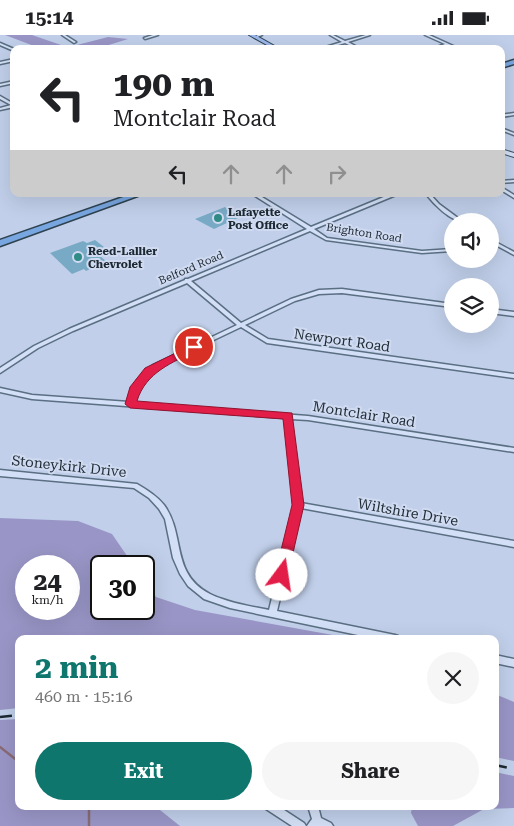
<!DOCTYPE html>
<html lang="en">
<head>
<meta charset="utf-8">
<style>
  body { margin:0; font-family:"Roboto Serif",serif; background:#f6f6f6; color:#202124; height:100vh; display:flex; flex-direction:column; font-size:19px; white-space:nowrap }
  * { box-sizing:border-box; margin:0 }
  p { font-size:16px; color:#757577 }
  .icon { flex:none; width:28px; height:28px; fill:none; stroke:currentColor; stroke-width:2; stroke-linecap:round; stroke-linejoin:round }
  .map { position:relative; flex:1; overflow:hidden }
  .panel { position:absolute; left:15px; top:600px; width:484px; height:175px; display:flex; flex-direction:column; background:#fff; border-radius:10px; box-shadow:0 5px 20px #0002 }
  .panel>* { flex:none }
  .top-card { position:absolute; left:10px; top:10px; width:495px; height:152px; border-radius:10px; box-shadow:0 5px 20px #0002; background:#fff; color:#202124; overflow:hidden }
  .controls { position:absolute; left:444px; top:178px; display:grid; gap:10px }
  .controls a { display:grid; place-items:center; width:55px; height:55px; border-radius:50%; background:#fff; box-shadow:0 5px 20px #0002; font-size:25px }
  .speed { position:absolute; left:15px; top:520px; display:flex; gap:10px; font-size:25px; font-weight:700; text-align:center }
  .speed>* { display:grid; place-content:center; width:65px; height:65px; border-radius:50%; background:#fff; box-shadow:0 5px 20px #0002; line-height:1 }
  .speed small { font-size:12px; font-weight:400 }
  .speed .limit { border:2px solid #111; border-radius:8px; background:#fff; color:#111 }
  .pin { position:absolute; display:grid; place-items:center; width:42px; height:42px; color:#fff; margin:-21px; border:2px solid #fff; border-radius:50%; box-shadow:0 1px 5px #0007 }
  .me { position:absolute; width:55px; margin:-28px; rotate:14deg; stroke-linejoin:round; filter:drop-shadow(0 0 4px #0008) }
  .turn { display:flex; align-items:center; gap:18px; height:105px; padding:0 20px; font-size:22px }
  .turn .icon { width:65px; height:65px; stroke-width:2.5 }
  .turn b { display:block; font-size:35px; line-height:42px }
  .lanes { display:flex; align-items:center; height:48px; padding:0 20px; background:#0003; justify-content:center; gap:25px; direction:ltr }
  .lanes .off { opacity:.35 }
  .round { display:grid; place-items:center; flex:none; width:52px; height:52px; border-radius:26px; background:#f6f6f6 }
  .head { display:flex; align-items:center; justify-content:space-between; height:85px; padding:0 20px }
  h1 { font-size:30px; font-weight:700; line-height:38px; color:#0f766e }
  .button { display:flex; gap:10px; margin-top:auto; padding:10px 20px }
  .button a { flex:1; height:58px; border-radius:30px; background:#0f766e; color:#fff; font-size:20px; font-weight:700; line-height:58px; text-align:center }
  .button a+a { background:#f6f6f6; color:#202124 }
  .status { display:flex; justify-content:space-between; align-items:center; height:35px; padding:0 25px; background:#fff; direction:ltr }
  .status svg { height:14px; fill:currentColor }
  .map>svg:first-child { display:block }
  .green { fill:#9996c7; fill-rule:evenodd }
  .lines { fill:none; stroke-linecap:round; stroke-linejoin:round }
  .stream { stroke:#896b74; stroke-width:2.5 }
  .building { fill:#79aac5 }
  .minor-casing { stroke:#5a6f82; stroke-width:3 }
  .secondary-casing { stroke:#3d5263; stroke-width:2 }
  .primary-casing { stroke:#2e424f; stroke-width:2 }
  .trunk-casing { stroke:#2e424f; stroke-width:3 }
  .minor { fill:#d3dff6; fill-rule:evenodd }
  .secondary { fill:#d3dff6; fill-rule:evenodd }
  .primary { fill:#9ab8eb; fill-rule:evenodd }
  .trunk { fill:#78a6e0; fill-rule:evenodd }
  .rail { stroke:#1d2932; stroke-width:2.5; stroke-dasharray:12 12; stroke-linecap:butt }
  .route { fill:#e11d48; stroke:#92132f }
  .poi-dot { fill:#2f8c86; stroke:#d0dbf2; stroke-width:2 }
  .labels { text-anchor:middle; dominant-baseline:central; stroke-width:4; stroke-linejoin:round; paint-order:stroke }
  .far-poi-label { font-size:11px; font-weight:bold; fill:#1d2932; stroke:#d0dbf2; text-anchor:start }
  .far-street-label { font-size:11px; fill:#1d2932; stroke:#d0dbf2 }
  .street-label { font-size:14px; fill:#1d2932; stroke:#d0dbf2 }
</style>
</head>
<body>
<div class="status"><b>15:14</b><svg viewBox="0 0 49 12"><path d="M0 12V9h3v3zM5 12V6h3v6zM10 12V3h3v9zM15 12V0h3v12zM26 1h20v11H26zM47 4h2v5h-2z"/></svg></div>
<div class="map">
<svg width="514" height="791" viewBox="0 0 514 791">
  <rect width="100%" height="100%" fill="#c1cfea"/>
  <g class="green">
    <polygon points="5,0 32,0 61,10 73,11 108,2 128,4 96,14 42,14"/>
    <path d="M0,483L78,486L112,499L134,531H101V574H144V545L156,562L195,575L355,604H19V673L0,675ZM26,531H69V574H26Z"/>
    <polygon points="495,659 514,667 514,726 495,722"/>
    <polygon points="19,684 19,771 155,771 180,791 0,791 0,685"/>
    <polygon points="495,737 514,741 514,773 484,774 453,791 418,791 411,778 412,771 495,771"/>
  </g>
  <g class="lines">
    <g class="stream">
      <polyline points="0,712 19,727"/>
      <polyline points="89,771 89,791"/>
    </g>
  </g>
  <g class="building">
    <polygon points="225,172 240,182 214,194 195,184"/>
    <polygon points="95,205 104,212 94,216 106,226 86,236 84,234 72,239 50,218 83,206 87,208"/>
  </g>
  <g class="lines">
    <defs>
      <g id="minor">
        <polygon points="62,0 65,0 76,7 74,8"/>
        <polygon points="153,0 158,0 145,4 144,3"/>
        <polygon points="258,0 262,0 255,3 254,2"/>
        <polygon points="330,0 333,0 345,6 366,0 370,0 348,7 361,14 357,14 345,8 324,14 319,14 342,7"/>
        <polygon points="425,0 429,0 460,14 456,14 447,10 437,14 432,14 445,9"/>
        <polygon points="0,8 14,14 14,16 0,10"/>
        <polygon points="14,24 14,26 0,29 0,27"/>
        <polygon points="14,46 14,48 0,51 0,49"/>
        <polygon points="0,61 14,69 14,72 0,75 0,73 11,70 0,64"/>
        <polygon points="514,78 514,80 501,82 501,80"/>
        <polygon points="501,93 514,98 514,100 501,95"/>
        <polygon points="514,145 514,147 501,148 501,146"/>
        <polygon points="501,152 514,160 514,163 501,155"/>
        <path d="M252,159H257L311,192L391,159H396V160L314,194L327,203L422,216L452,214V216L422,218L326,205L310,196L191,246L241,288L291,264L319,255L342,254L452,269V272L342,258L319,259L295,266L245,290L268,304L514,339V343L267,308L241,292L157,332L142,347L134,368L308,381L514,413V417L308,385L291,384L301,468L514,506V512L301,473L277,576L395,600L398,601L399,604H377L272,582L230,573L204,564L188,551L180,539L173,523L165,484L159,474L149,463L134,453L0,441V435L137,449C147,455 157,461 164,470C186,500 170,538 210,559C228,568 250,571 269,575L295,470L285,383L32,364L0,357V353L32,360L129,367L137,345L153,330L237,290L187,248L73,296L38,313L0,338V333L34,311L69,294L185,245V244H188L307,194Z"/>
        <path d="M426,159H430L439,169L462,186C450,186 433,168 426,159Z"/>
        <polygon points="490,204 514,217 514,220 490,207"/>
        <polygon points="490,274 514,277 514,281 490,278"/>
        <polygon points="495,620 514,624 514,632 495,628"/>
        <polygon points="264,771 278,771 304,788 306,791 292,791 266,774"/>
        <polygon points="308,771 318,771 321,783 331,788 333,791 307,791 309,788 312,784"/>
      </g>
      <polygon id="secondary" points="501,114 514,118 514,122 501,118"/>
      <polygon id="primary" points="249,0 255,0 280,14 274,14"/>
      <g id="trunk">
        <polygon points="514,25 514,29 501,33 501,29"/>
        <polygon points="132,159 143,159 0,211 0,205"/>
      </g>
    </defs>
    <use href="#minor" class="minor-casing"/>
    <use href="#secondary" class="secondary-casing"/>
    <use href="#primary" class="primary-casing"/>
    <use href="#trunk" class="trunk-casing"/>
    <use href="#minor" class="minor"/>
    <use href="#secondary" class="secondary"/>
    <use href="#primary" class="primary"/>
    <use href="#trunk" class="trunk"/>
    <g class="rail">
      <polyline points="0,682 19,680"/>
      <polyline points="495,730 514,734"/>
    </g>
  </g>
  <path class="route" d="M194,309L197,310V315C172,328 146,337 137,366L292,378L304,470L287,544H277L275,540L292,470L283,384L130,373L125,369L130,352L145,333Z"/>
  <g class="poi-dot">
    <circle cx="218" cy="183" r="5"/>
    <circle cx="78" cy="222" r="5"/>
  </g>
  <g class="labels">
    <g class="far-poi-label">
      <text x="228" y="177">Lafayette<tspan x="228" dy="13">Post Office</tspan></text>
      <text x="88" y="216">Reed-Lallier<tspan x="88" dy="13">Chevrolet</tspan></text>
    </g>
    <g class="far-street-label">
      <text transform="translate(364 198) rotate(9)">Brighton Road</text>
      <text transform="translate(191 233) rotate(-23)">Belford Road</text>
    </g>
    <g class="street-label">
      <text transform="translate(342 305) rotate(8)">Newport Road</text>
      <text transform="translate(364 379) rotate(9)">Montclair Road</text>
      <text transform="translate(69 431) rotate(6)">Stoneykirk Drive</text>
      <text transform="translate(408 477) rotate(10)">Wiltshire Drive</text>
    </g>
  </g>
</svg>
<div class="controls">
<a><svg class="icon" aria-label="sound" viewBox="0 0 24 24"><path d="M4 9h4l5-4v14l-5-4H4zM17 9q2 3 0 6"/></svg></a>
<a><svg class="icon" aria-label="layers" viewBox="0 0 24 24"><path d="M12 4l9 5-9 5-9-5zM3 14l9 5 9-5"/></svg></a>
</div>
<div class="speed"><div>24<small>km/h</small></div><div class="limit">30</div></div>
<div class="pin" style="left:194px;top:312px;background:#d93025"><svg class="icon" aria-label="arrive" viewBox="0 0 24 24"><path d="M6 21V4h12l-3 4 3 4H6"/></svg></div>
<svg class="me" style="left:282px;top:540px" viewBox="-20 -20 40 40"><circle r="19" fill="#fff"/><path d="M0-13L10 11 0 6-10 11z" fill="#e11d48"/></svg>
<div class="top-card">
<div class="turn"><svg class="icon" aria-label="left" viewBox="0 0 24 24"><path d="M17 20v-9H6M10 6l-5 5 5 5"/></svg><div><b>190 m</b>Montclair Road</div></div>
<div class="lanes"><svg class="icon" aria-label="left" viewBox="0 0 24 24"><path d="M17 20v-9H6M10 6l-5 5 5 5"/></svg><svg class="icon off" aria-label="ahead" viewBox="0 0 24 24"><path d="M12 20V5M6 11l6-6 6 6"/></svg><svg class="icon off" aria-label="ahead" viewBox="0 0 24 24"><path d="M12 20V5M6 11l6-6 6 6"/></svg><svg class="icon off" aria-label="right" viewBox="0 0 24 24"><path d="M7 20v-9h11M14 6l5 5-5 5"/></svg></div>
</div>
<section class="panel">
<div class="head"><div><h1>2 min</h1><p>460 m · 15:16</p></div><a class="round"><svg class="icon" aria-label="close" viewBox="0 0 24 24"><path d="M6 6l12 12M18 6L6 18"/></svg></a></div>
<div class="button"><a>Exit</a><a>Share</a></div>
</section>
</div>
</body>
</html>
